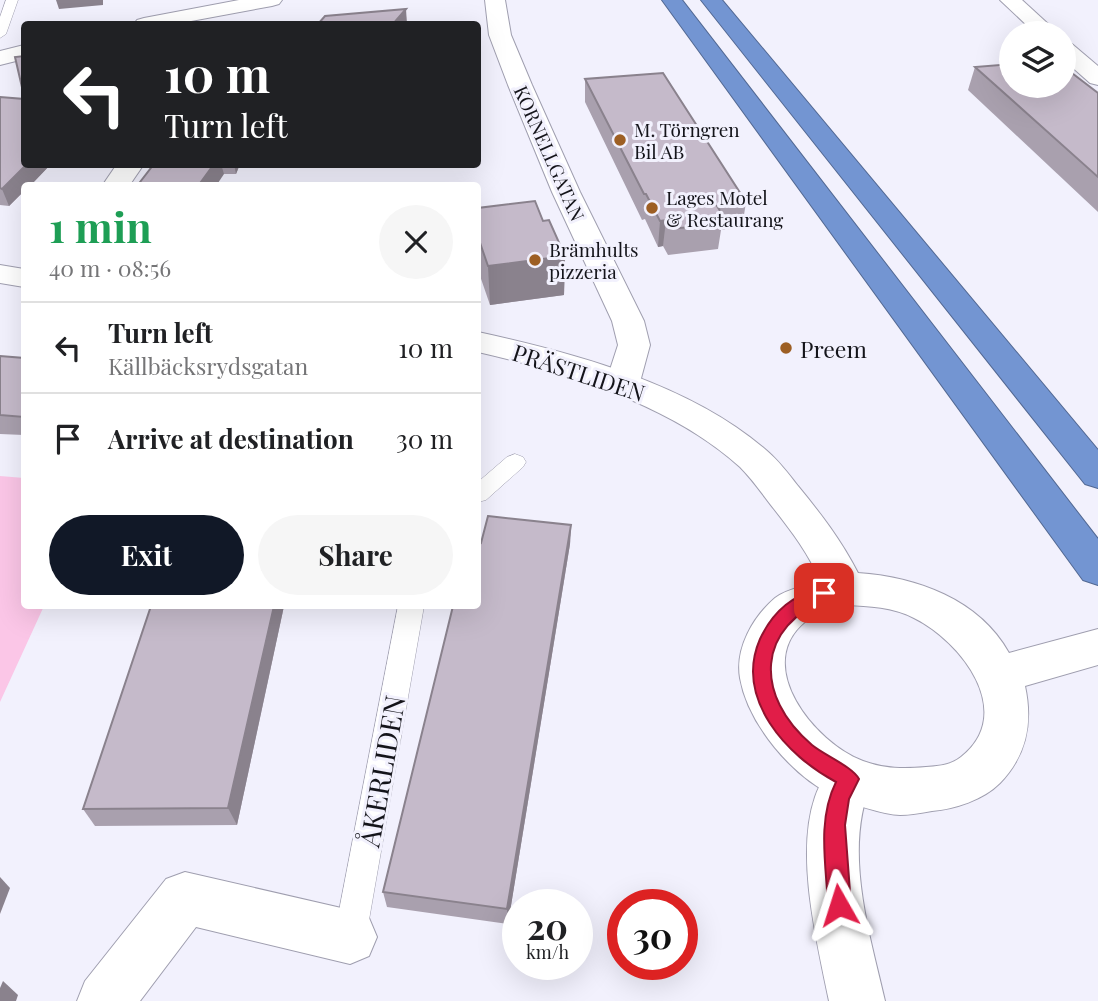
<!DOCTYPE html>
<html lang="en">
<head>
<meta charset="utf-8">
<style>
  body { margin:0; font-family:"Playfair Display",serif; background:#f6f6f6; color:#202124; height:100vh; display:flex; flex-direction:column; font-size:26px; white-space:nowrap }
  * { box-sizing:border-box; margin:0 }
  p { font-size:23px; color:#757577 }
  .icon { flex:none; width:38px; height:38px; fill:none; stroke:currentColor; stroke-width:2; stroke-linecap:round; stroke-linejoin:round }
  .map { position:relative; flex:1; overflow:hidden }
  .side { position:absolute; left:21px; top:182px; width:460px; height:427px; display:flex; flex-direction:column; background:#fff; border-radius:7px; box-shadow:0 7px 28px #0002 }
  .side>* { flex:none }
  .banner { position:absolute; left:21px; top:21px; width:460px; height:147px; border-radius:7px; box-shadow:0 7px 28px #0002; background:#202124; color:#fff; overflow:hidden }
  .tools { position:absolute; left:999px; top:21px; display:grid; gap:14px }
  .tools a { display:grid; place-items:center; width:77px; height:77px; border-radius:50%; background:#fff; box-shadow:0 7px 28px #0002; font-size:35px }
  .speed { position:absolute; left:502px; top:889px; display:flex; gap:14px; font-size:35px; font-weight:700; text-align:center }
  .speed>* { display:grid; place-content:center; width:91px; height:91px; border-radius:50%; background:#fff; box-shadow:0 7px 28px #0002; line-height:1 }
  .speed small { font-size:18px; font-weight:400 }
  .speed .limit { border:10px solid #d22; background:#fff; color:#111 }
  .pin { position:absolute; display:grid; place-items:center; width:60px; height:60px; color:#fff; margin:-30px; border-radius:14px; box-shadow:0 4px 10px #0006 }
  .me { position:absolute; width:77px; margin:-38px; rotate:354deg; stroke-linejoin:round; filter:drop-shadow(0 0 5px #0008) }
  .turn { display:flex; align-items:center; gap:24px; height:147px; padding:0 28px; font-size:32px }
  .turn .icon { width:91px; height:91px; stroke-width:2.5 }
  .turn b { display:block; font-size:49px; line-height:60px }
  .round { display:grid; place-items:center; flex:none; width:74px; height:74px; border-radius:37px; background:#f6f6f6 }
  .head { display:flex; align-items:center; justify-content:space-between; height:119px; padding:0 28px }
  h1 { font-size:42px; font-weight:700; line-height:52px; color:#1e9e55 }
  .button { display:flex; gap:14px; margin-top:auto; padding:14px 28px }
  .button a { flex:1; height:80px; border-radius:42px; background:#111827; color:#fff; font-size:28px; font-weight:700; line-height:80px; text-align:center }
  .button a+a { background:#f6f6f6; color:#202124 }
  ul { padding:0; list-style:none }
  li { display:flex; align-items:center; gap:21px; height:91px; padding:0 28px; border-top:2px solid #e0e0e0 }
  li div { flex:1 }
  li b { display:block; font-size:26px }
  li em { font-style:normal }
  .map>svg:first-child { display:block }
  .green { fill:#fbc6e7 }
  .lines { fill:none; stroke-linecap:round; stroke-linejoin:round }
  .lane-casing { stroke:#9f9eaf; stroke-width:1 }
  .street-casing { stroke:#9f9eaf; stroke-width:2 }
  .secondary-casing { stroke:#9f9eaf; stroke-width:2 }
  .highway-casing { stroke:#526892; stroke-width:2 }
  .lane { fill:#fff; fill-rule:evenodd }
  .street { fill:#fff; fill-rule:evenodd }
  .secondary { fill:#fff; fill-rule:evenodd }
  .highway { fill:#7395d2; fill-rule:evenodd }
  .wall { fill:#a9a0ae }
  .shaded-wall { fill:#8a828d }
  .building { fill:#c5baca; stroke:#8a828d; stroke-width:2 }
  .route { fill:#e11d48; stroke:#92132f; stroke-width:2 }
  .poi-dot { fill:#9d5f24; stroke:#f2f1fd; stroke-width:2.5 }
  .labels { text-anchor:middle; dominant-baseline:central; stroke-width:6; stroke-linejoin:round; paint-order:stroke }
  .far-poi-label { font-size:19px; fill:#14141a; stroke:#f2f1fd; text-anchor:start }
  .far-street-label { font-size:19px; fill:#14141a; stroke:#f2f1fd }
  .poi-label { font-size:23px; fill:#14141a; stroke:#f2f1fd; text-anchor:start }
  .street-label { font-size:23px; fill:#14141a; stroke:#f2f1fd }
  .near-street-label { font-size:28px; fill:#14141a; stroke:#f2f1fd }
</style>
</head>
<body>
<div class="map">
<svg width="1098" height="1001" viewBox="0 0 1098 1001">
  <rect width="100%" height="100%" fill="#f2f1fd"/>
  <polygon class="green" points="0,476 24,478 24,606 44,606 0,702"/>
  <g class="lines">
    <defs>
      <g id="lane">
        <polygon points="6,0 18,0 6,34 0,38 0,17"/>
        <polygon points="515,454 523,457 526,462 523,467 486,500 478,502 478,482 507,457"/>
        <polygon points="398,606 424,606 366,937 361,948 350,953 339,948 334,937"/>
      </g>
      <g id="street">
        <polygon points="239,0 282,0 279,4 272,6 175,24 134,24 137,20 144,18"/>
        <polygon points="485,0 505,0 511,35 532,85 580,192 644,321 650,345 640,382 635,390 623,393 611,390 606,382 618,345 612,321 552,192 508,85 489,35"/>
        <polygon points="24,45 24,59 0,65 0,51"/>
        <polygon points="117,164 144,164 129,186 102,186"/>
        <path d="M849,757L866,763L873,779C842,847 869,931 885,1001H829C817,942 795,855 815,797C819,785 826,774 832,763Z"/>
        <polygon points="185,872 350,910 369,918 377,937 369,956 350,964 196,927 140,1001 77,1001 85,981 166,879"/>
      </g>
      <g id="secondary">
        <polygon points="1000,0 1022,0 1058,33 1035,33"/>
        <polygon points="1064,42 1072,44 1098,66 1098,85 1090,83 1064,60"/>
        <polygon points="0,265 24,269 24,287 0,283"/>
        <path d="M478,332C574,353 690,384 766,450C778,460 788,473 798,486C821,514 841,540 858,573C916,577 979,599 1009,653L1098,629V665L1025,686C1033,723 1027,755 1000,783C983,800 955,809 932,811C921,813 910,815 900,815C884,815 849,803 834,796C792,776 748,724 740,678C735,648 753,617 775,598C786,589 807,586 820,581C809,554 792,532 774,509C763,495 753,480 740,467C672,405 566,372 478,352ZM846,605C869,606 893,607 914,618C961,641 1017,713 961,757C951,765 939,766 926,767C904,769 885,769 863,761C815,743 751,665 806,621C816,613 834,610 846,605Z"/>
      </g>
      <g id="highway">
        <polygon points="662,0 682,0 1098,539 1098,585 1083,580"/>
        <polygon points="701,0 722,0 1098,450 1098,488 1085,484"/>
      </g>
    </defs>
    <use href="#lane" class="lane-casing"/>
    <use href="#street" class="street-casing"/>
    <use href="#secondary" class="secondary-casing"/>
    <use href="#highway" class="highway-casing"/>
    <use href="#lane" class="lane"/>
    <use href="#street" class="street"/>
    <use href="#secondary" class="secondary"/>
    <use href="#highway" class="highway"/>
  </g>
  <g class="wall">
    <polygon points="975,67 1098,93 1098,212 968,90"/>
    <polygon points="585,79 746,202 742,228 721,230 718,249 668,255 663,246 658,247 645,219 642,220 585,102"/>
    <polygon points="0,97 24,164 51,164 30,186 24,186 24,191 9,206 0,205"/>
    <polygon points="154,164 240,164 236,174 224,174"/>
    <polygon points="478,208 543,221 565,256 564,295 490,305 478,270"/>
    <polygon points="0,356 24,358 24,435 0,434"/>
    <polygon points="571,525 570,544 508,924 387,907 383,892 481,543"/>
    <polygon points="151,606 284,606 237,825 95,826 83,809"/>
  </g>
  <g class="shaded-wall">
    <polygon points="56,0 103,0 103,5 59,9"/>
    <polygon points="406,9 407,24 393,24"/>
    <polygon points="27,164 51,164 30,186 24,186 24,191 9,206 2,189"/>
    <polygon points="214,164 221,164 224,174 216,186 198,186"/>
    <polygon points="234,164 240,164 236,174"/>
    <polygon points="666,220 663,246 658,247 660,221"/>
    <polygon points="565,256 564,295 490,305 488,266"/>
    <polygon points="571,525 570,544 508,924 507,909"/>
    <polygon points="274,606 284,606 237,825 228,808"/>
    <polygon points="0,877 10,888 0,914"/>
    <polygon points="3,981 18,995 16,1001 0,1001 0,988"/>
  </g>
  <g class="building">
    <polygon points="406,9 393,24 318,24 325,16"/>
    <polygon points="24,56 24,96 15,57"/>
    <polygon points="1012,64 1012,86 1064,86 1064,67 1098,93 1098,177 975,67"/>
    <polygon points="663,73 746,202 717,206 722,214 717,215 722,224 670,229 666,220 660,221 646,194 644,194 585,79"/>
    <polygon points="0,97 24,99 24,164 27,164 2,189 0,188"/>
    <polygon points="154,164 214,164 198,186 137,186"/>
    <polygon points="535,201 543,221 549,220 565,256 488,266 478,237 478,208"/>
    <polygon points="0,356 24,358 24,417 0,415"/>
    <polygon points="488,516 571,525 507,909 383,892 453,606 478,606 478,542 481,543"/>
    <polygon points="151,606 274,606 228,808 83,809"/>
  </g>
  <path class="route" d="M824,586L830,588L833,593L830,598C755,626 754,696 812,745C824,755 853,767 859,779L849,799L845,825L851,905L847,912L839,916L832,912L828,905C826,864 817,820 836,782C787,756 734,699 760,639C774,609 793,596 824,586Z"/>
  <g class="poi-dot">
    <circle cx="620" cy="140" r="7"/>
    <circle cx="652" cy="208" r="7"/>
    <circle cx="535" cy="260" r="7"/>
    <circle cx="786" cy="348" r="7"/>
  </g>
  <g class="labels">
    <g class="far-poi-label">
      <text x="634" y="129">M. Törngren<tspan x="634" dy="22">Bil AB</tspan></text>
      <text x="666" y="197">Lages Motel<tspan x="666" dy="22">&amp; Restaurang</tspan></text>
      <text x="549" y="249">Brämhults<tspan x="549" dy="22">pizzeria</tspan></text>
    </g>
    <g class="far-street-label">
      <text transform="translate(550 153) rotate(66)">KORNELLGATAN</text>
    </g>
    <g class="poi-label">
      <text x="800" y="348">Preem</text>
    </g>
    <g class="street-label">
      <text transform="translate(579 372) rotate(18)">PRÄSTLIDEN</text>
    </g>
    <g class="near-street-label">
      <text transform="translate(381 771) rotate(-80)">ÅKERLIDEN</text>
    </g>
  </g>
</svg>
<div class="tools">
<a><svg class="icon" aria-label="layers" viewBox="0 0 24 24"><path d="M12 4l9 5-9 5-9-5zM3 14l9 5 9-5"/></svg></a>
</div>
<div class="speed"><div>20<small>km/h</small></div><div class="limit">30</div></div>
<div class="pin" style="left:824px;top:593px;background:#d93025"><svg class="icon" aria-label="arrive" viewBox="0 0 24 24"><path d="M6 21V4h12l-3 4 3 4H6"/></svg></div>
<svg class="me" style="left:839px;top:905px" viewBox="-20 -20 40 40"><path d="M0-17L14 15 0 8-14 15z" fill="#e11d48" stroke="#fff" stroke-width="4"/></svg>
<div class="banner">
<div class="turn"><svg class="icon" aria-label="left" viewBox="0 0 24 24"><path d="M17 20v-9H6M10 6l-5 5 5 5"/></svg><div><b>10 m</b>Turn left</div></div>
</div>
<section class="side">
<div class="head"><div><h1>1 min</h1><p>40 m · 08:56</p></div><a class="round"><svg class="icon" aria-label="close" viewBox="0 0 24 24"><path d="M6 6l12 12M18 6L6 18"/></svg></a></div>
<ul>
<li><svg class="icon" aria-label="left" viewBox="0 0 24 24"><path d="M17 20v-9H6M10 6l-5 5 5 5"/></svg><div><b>Turn left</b><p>Källbäcksrydsgatan</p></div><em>10 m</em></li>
<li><svg class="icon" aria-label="arrive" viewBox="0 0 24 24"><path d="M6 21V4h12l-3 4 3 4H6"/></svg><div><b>Arrive at destination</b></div><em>30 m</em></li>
</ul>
<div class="button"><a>Exit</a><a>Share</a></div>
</section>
</div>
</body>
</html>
